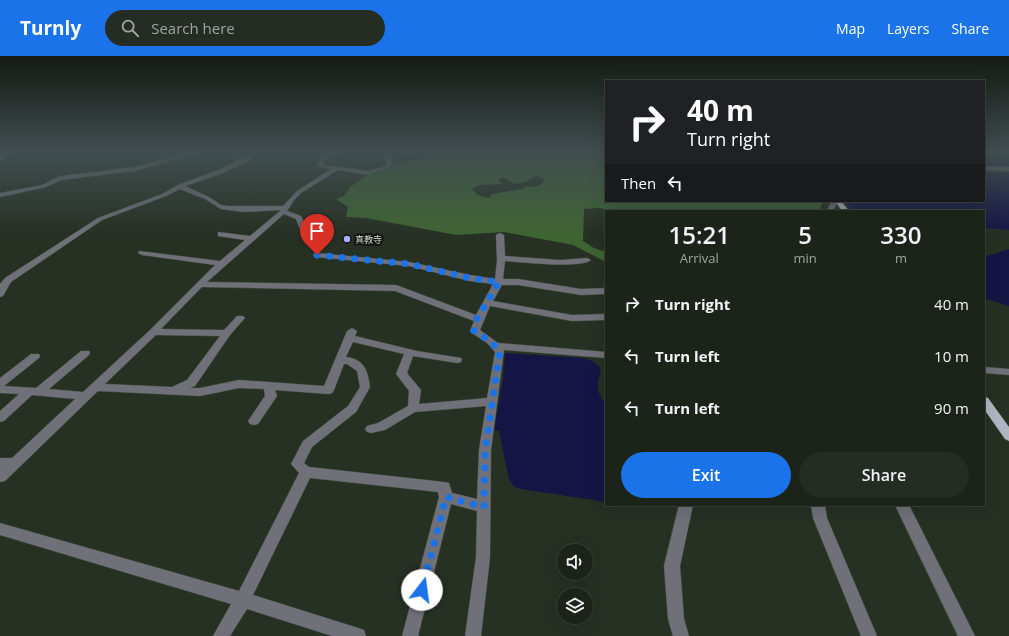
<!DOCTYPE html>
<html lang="en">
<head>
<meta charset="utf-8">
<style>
  body { margin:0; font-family:"Open Sans","Noto Sans JP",sans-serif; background:#252c23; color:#f1f3f6; height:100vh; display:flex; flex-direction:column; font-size:15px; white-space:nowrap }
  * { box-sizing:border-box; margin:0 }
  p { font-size:13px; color:#a0a4a2 }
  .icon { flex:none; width:22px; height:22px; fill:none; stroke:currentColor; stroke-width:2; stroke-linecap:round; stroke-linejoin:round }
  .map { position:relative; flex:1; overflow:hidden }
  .details { position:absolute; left:605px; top:154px; width:380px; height:296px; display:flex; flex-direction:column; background:#1c241a; border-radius:0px; box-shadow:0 4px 16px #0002,0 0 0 1px #3a4139 }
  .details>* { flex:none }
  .guide { position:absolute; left:605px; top:24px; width:380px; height:122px; border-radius:0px; box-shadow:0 4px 16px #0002,0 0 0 1px #3a4139; background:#202124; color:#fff; overflow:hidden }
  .controls { position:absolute; left:557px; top:488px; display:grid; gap:8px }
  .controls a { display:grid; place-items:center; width:36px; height:36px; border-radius:50%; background:#1c241a; box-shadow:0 4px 16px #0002,0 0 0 1px #3a4139; font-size:20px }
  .pin { position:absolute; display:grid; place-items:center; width:34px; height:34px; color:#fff; margin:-41px -17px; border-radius:50% 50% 50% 0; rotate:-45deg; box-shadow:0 0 4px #0007 }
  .pin .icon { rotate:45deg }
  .me { position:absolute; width:44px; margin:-22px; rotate:15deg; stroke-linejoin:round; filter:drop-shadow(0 0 3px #0008) }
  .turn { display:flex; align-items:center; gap:14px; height:84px; padding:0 16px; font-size:18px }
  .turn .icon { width:52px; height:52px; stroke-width:2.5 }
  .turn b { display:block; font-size:28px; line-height:34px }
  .then { display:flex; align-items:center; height:38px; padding:0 16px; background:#0003; gap:8px; font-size:15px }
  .eta { display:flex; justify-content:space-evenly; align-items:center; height:68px; text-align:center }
  .eta b { font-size:24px; font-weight:600; line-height:28px }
  .primary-button { display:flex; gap:8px; margin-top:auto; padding:8px 16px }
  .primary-button a { flex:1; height:46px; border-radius:24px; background:#1a73e8; color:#fff; font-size:16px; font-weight:600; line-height:46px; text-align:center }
  .primary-button a+a { background:#252c23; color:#f1f3f6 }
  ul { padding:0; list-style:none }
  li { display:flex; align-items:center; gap:12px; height:52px; padding:0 16px }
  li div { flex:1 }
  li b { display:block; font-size:15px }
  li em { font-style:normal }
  header { display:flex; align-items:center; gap:24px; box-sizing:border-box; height:56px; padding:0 20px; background:#1a73e8; color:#fff }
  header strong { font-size:19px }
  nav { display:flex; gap:22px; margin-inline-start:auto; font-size:14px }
  .search { width:280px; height:36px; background:#252c23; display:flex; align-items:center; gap:10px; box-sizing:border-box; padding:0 14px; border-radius:22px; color:#a0a4a2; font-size:15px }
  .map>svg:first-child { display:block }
  .forest { fill:#3e6432; fill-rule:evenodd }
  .water { fill:#151545 }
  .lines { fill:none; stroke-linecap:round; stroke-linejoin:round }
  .minor-casing { stroke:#444e41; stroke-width:1 }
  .major-casing { stroke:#444e41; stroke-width:1 }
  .minor { fill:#6f7078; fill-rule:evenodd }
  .major { fill:#b1b4c3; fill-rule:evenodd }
  .route { stroke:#1a73e8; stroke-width:7; stroke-dasharray:0 12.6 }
  .poi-dot { fill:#a5b1fc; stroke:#121611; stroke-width:1.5 }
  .labels { text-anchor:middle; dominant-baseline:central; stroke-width:4; stroke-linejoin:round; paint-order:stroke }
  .far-poi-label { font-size:9px; fill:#ced4cc; stroke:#121611; text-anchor:start }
</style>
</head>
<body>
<header>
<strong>Turnly</strong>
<div class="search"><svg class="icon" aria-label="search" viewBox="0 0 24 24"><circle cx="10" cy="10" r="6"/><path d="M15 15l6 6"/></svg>Search here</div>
<nav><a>Map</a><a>Layers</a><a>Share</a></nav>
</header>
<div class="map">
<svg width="1009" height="580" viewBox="0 0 1009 580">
  <rect width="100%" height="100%" fill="#263023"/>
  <path class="forest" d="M454,97H606V145H819L822,147L819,155H618L598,152L584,153L583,185L594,192L606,196V206L573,189L504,176L456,179L366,162L346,161L348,151L336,143L344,140L350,131L368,119L389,113L397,106L426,103ZM536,120L545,123L541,129L535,131L526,130L521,133L492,138L489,142L478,139L472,133L480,129L503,128L498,124L503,121L514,128L525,126Z"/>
  <g class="water">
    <polygon points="400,97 446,97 422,103 405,104"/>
    <polygon points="984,98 1009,100 1009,110 984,110"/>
    <polygon points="984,117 1009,117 1009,174 984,172 984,155 852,155 847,147 853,145 984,145"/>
    <polygon points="1009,193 1009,250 984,242 984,201"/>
    <path d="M505,297L583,302C591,304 602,308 600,318C599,323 597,326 598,331C598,338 602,343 606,348V446L522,433L514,431L509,423L499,375L494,374L503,323Z"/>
  </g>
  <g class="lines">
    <defs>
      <g id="minor">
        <polygon points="4,97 10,97 0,105 0,100"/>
        <polygon points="188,97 198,97 135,115 61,124 46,131 0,141 0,137 42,129 60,120 135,111"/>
        <path d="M251,97H257C242,113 205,123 185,130L209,141L221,149L228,150H283L297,135L331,113L317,110L322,100L330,97H340L326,102L323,109L368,115L385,110L387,106L384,97H390L393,106L389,112L368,119L338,114L301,137L294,144L287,155L301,160L309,176L308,178H302L296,163L284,158L207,226L396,229L476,259L493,228L470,225L409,210L317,201L313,199L317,197L409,206L470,219L495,223L497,204L496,179L500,177L504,179L505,200L560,204L587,202L591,204C581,213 521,206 505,205L503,223H518L581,233L606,232V238L581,239L518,229H502L493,245L572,259L606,258V264L572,265L490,250L480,274L498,287L606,296V302L504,294L491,394L490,501L481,580H465L476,501L477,455L451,448L418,580H402L439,441L438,436L310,422L253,539L358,572L364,574L366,580H332L247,553L230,580H213L231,548L0,479V467L239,535L299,417L291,408L303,385L348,350L360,331L357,315L347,308H344L334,334L332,337L328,338L275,334L277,340L275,343L258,368L254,369L250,368L248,365L265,340L264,333L239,332L200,340L98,335L5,425L0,426V402H12L75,343L32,339L4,365L0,366V355L19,338L0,337V322L31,298H39L40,300L39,302L4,330L36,332L81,295H89L90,297L89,299L49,333L83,336L150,274L215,209L142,199L138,197L139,195L220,205L245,184L218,180V176L250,180L281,154L244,156L221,153L205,143L180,133L166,140L102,164L11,226L3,240L0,241V228L5,222L98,162L162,138L178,129L221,113ZM202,231L395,235L474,265L470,275L472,277L487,287L495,296L487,342L419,348L421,334L407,317L413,300L457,307L461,306L462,304L461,302L417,295L355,280L357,275L352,272L347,275L324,330L239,324L200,332H190L195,330L230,279L245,262L243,260H237L224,274L161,273ZM156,279L220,280L187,324L172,331L105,328ZM353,286L404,298L396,318L409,335L408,350L378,367L367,370L365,373L367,376L371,377L385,374L415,356L486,350L479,394L477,443L452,437L449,427L444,426L309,411L304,407L312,391L356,356L370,331C368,316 365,303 346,301Z"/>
        <polygon points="984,110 1009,111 1009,115 984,114"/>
        <polygon points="833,145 841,145 836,149 833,155 827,155 830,148"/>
        <polygon points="984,311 1009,313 1009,319 984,317"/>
        <polygon points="679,449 693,449 680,510 684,563 689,580 673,580 668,563 664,510"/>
        <polygon points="811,449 825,449 827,462 877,580 861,580 813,462"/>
        <polygon points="895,449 909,449 975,580 958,580"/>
      </g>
      <g id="major">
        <polygon points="835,145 841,145 849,155 842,155"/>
        <polygon points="984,341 988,342 1009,371 1009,385 1005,383 984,353"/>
      </g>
    </defs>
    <use href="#minor" class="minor-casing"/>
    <use href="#major" class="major-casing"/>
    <use href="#minor" class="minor"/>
    <use href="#major" class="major"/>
  </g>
  <linearGradient id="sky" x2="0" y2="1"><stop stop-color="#151a13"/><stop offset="0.54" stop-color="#414e50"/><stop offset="1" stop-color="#414e50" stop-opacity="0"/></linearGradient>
  <rect width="1009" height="179" fill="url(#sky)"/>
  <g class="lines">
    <polyline class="route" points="317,199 409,208 470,222 499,226 477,263 474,275 490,285 500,295 485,394 484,451 446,441 422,534"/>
  </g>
  <circle class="poi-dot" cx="347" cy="183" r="4"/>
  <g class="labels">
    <g class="far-poi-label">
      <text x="355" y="183">真教寺</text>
    </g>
  </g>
</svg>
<div class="controls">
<a><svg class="icon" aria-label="sound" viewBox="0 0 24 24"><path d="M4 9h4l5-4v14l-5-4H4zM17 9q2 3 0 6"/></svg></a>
<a><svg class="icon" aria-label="layers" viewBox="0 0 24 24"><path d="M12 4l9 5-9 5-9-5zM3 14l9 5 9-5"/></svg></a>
</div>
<div class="pin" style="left:317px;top:199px;background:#d93025"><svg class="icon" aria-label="arrive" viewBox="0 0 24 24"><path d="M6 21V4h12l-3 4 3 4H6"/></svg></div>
<svg class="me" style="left:422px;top:534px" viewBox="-20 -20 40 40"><circle r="19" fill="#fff"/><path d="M0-13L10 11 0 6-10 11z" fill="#1a73e8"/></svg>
<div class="guide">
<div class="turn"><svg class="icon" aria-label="right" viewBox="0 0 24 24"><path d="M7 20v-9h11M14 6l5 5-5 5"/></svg><div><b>40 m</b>Turn right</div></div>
<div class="then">Then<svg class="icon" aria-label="left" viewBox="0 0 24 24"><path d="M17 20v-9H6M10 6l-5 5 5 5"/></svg></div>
</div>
<section class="details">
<div class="eta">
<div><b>15:21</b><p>Arrival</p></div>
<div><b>5</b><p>min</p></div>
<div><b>330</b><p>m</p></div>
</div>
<ul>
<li><svg class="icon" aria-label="right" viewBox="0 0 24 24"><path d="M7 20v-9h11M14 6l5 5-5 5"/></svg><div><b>Turn right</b></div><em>40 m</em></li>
<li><svg class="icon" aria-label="left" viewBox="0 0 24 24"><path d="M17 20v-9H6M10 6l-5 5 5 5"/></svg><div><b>Turn left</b></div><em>10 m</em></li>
<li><svg class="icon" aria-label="left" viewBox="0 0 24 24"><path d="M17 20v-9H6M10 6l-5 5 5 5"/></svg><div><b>Turn left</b></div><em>90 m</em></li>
</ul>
<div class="primary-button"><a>Exit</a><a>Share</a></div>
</section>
</div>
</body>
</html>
